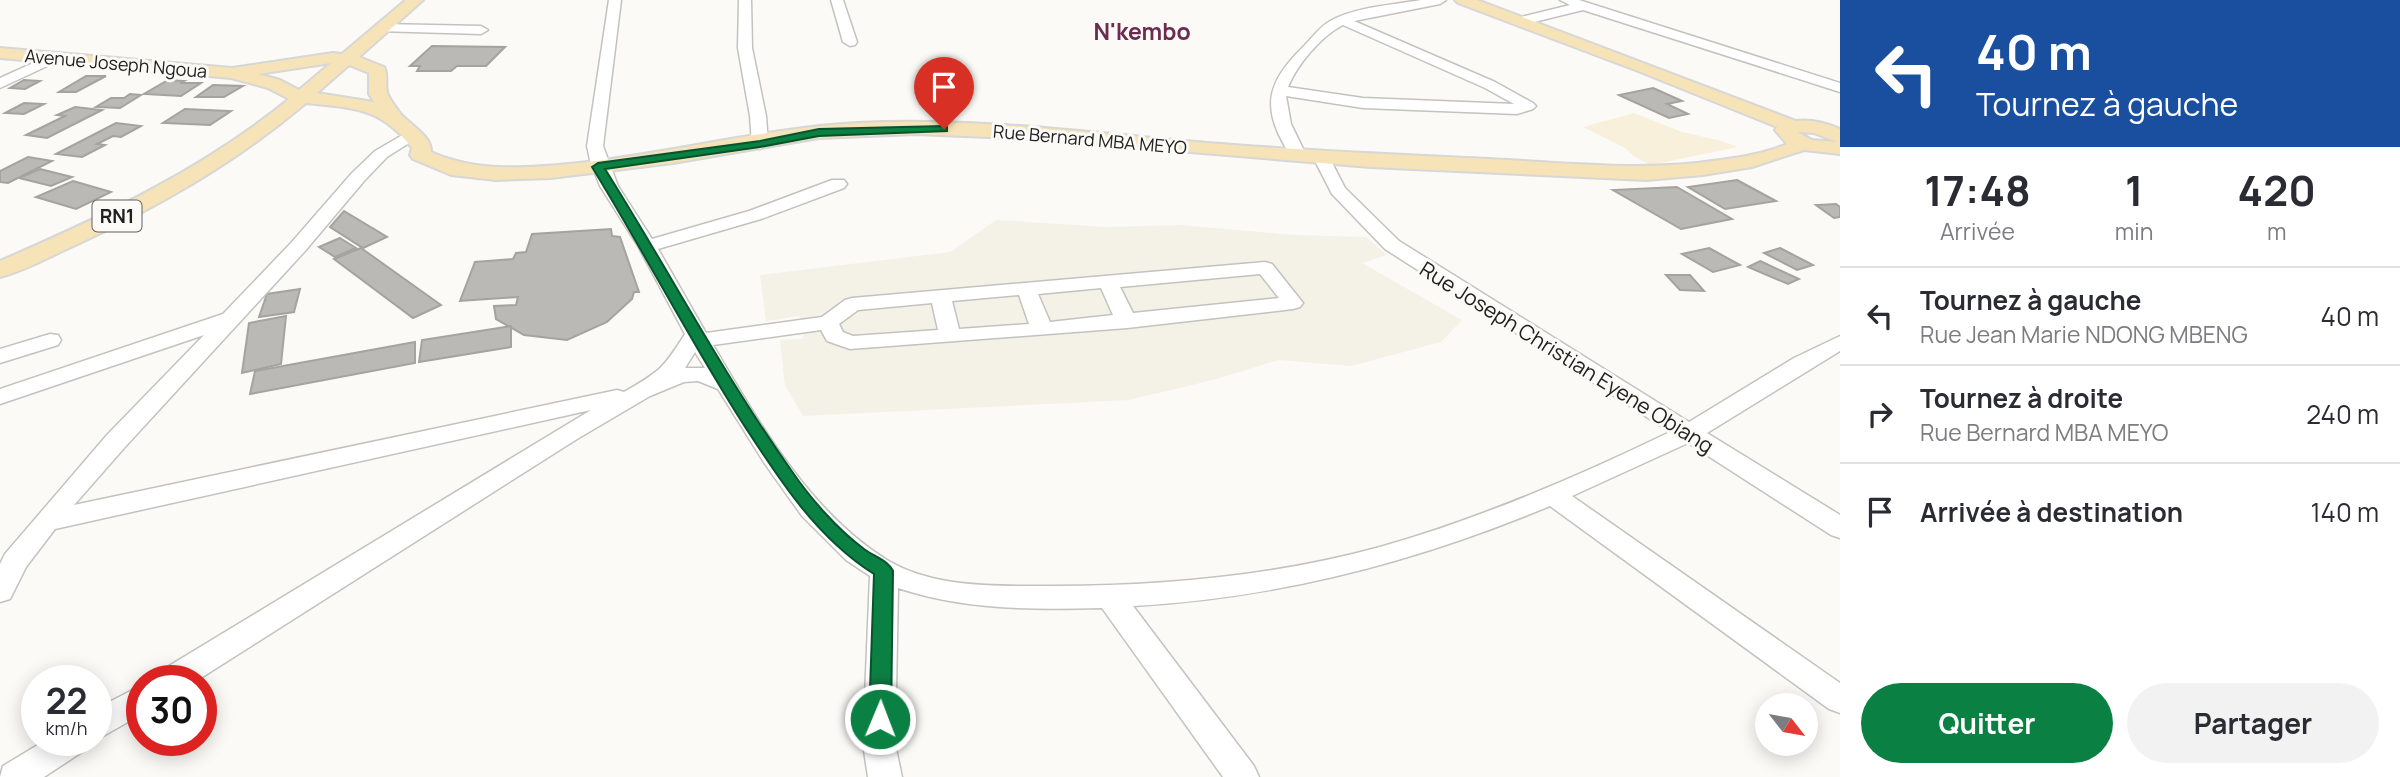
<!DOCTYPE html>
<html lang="fr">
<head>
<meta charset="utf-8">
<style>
  body { margin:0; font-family:Manrope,sans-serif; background:#f2f2f3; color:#2b2b33; height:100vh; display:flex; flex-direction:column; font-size:26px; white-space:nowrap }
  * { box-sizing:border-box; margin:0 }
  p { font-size:23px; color:#7c7c81 }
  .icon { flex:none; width:38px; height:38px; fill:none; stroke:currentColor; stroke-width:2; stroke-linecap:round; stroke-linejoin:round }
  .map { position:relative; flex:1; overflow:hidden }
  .panel { display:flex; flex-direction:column; background:#fff; width:560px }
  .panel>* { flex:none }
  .hud { background:#1a4fa0; color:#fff; overflow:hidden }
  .needle { width:46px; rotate:121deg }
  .buttons { position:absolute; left:1755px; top:693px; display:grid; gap:14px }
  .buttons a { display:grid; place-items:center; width:63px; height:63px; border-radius:50%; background:#fff; box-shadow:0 4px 18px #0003; font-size:35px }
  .speed { position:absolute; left:21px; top:665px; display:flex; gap:14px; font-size:35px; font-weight:700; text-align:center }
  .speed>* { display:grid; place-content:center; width:91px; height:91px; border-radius:50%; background:#fff; box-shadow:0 4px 18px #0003; line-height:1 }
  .speed small { font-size:18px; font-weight:400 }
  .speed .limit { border:10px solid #d22; background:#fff; color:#111 }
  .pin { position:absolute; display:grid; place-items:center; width:60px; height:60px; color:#fff; margin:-72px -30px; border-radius:50% 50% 50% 0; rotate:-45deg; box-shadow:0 0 7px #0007 }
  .pin .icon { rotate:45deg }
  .me { position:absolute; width:77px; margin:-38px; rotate:1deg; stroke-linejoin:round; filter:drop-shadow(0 0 5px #0008) }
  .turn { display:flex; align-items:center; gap:24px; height:147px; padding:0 21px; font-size:32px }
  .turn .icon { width:91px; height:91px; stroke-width:2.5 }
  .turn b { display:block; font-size:49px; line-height:60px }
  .eta { display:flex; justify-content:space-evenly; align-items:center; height:119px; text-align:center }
  .eta b { font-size:42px; font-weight:700; line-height:49px }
  .cta { display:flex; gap:14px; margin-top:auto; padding:14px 21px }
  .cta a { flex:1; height:80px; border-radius:42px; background:#0b8043; color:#fff; font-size:28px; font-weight:700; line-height:80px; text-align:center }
  .cta a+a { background:#f2f2f3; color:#2b2b33 }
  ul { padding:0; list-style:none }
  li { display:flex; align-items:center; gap:21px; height:98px; padding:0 21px; border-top:2px solid #e1e1e2 }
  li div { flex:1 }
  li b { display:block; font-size:26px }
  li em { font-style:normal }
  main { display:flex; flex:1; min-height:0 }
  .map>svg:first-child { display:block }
  .commercial { fill:#f8f0da }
  .built { fill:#f4f2e7 }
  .building { fill:#bab9b6; stroke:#a4a3a0; stroke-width:2 }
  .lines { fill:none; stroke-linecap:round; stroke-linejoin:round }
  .minor-casing { stroke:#c3c2bf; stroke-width:3 }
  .major-casing { stroke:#d7d7d6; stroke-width:4 }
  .minor { fill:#fff; fill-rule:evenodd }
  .major { fill:#f6e3b8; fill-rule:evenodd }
  .route { fill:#0b8043; stroke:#07532c; stroke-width:2 }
  .labels { text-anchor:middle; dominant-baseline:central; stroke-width:6; stroke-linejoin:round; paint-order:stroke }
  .far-street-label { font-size:18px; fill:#20201e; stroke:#fbfaf7 }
  .shield { fill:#fbfaf7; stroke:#62615f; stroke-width:2 }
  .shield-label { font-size:19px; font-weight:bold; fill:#20201e }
  .street-label { font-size:21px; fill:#20201e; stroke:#fbfaf7 }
  .far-district-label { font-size:23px; font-weight:bold; fill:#6c2c4f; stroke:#fbfaf7 }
</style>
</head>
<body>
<main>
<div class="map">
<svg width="1840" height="777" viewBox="0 0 1840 777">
  <rect width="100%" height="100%" fill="#fbfaf7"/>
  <polygon class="commercial" points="1634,113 1682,132 1718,140 1738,147 1651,165 1635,157 1625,148 1583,127"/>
  <polygon class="built" points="996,220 1107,227 1180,225 1295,235 1366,237 1387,255 1362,263 1462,320 1441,342 1351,366 1279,360 1213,380 1129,400 803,416 785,386 780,340 803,339 804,327 800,316 766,321 760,275 950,252"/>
  <g class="building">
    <polygon points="432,46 505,47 486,66 457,66 451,71 417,71 420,66 410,66"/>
    <polygon points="86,76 106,76 76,92 59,92"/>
    <polygon points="24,80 40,81 25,89 10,88"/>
    <polygon points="168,80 184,81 180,83 201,83 181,96 144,94"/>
    <polygon points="213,85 243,86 224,97 196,97"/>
    <polygon points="1653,88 1682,101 1667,104 1688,114 1669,118 1619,95"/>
    <polygon points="130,94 141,95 120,108 96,107 111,98 124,98"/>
    <polygon points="24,103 44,104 24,114 5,113"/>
    <polygon points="75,107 102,110 47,138 26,135 65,116 57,115"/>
    <polygon points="185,109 231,111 210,125 163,123"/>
    <polygon points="116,123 141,126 121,137 113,136 97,144 105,145 82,157 56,154"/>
    <polygon points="28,157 52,161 8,183 0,182 0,171"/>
    <polygon points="40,169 72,177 51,186 19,178"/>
    <polygon points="1737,180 1776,201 1725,209 1688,187"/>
    <polygon points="73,181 111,192 76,209 36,197"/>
    <polygon points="1677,187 1732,219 1681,229 1613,190"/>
    <polygon points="1836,204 1840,207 1840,217 1834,218 1816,205"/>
    <polygon points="344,211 387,237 363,248 330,227"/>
    <polygon points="611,229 612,236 620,237 639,292 634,292 632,299 607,322 567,340 524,335 496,319 494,306 516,305 518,297 460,301 475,262 513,259 516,253 526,252 532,234"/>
    <polygon points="340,238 356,248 335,257 319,247"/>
    <polygon points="361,248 441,305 413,318 334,259"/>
    <polygon points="1709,248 1740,265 1713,272 1682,254"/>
    <polygon points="1780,248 1813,265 1797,270 1764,253"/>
    <polygon points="1760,261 1799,279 1788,284 1748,267"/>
    <polygon points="1666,275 1690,275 1704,291 1680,290"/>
    <polygon points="300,289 294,312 259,317 267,294"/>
    <polygon points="286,316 281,364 242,373 249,323"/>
    <polygon points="511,326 511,347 419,362 422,340"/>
    <polygon points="415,342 415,363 250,394 255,371"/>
  </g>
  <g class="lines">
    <defs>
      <g id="minor">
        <path d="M609,0H621L603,146L618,186L652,239L749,211L832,180H844L847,184L844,188L761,219L658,249L706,333L822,317L845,300L852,298L1265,262L1272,264L1303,303L1300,307L1293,309L1127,328L850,349L827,341L821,330L713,345C758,421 809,512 887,560C935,589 1000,586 1054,586C1163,586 1274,576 1380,547C1479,519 1577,477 1670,432L1385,249L1332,194L1313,157L1321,152L1329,157L1345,188L1399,241L1689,422L1794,358L1840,336V351L1707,433L1840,515V538L1831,535L1688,443L1572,496L1840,683V713L1829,709L1550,506C1416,562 1279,598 1133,606L1254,766L1259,777H1223L1102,608C1032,610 964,610 898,588L895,744L902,777H868L863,744L870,576L846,560L802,516L765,464L718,389L698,381L684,382L650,396L577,439L196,681H155L159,672L591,410L55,529L26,567L10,599L0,602V564L5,554L107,435L204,335L0,404V389L223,314L291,243L352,173L375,151L406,133L412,131L420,136L387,157L364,181L305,251L125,447L74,505L617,390L624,392C659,372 663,369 685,334L638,246L600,186L590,160L587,146ZM1260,274L1279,298L1133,313L1120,287ZM1101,288L1113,315L1050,322L1038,294ZM1019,295L1029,324L959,329L952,301ZM932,303L938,330L853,336L843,332L839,324L858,310ZM695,352L705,368H685Z"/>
        <polygon points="739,0 751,0 752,48 766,116 768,144 760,149 752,144 750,116 738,48"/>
        <polygon points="831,0 843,0 857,42 855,45 850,46 843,42"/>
        <path d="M1421,0H1446L1440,4L1354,21L1495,82L1533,103L1536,106L1533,109L1517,114L1363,108L1286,96L1291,124L1306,155L1304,158H1292C1261,110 1264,85 1304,46C1313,37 1320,26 1332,20C1357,7 1392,5 1421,0ZM1343,25L1485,88L1514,104L1363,98L1288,87C1297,65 1321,36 1343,25Z"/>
        <polygon points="1560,0 1579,0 1840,83 1840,92 1583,10 1522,25 1516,21 1517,18 1570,5"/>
        <polygon points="382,24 481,26 488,30 481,34 377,31 375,28"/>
        <polygon points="53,54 58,55 58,61 0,88 0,78"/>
        <polygon points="50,334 58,335 61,340 58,345 0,363 0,349"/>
        <polygon points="142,685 142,714 96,740 96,709"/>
        <polygon points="46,740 90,740 85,750 44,777 0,777 3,766"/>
      </g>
      <path id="major" d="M406,0H423L359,57L384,67C389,76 384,86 388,95C390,99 394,105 397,109C405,123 432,134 431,152C478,173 529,168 579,163C672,153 764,128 858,123C974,117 1091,133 1207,143C1307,151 1408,155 1508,160C1580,164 1649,171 1720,160C1743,157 1766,153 1787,144L1775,130L1777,127L1638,71L1458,3L1455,0H1477L1796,121C1811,119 1826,123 1840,129V154L1804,150L1752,167L1703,175L1646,180L1370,167L1033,139L916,134L819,138L673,163L551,178L496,180L451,175L413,159L410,155L412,148C381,107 353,108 306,103C234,164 154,209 69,248C47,258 24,271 0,277V261C102,217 202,170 289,99L268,88L231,78L0,58V48L232,68L333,53L342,54ZM331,63L299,90L280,80L258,74ZM349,65L369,73V94L374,102L317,93ZM1797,132L1814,133L1837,142L1812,140Z"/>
    </defs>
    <use href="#minor" class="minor-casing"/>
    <use href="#major" class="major-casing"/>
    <use href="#minor" class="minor"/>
    <use href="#major" class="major"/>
  </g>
  <path class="route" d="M944,126L947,127V131L819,136L760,147L605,169C668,269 723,374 791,470C810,498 837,529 864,549C873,556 888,560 893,571L891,719L888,726L880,729L872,726L869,719L874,574C815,537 777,476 740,419C688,337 643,250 592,167L598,163L760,141L819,129Z"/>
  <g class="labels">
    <g class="far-street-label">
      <text transform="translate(116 63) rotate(5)">Avenue Joseph Ngoua</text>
      <text transform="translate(1090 139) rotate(5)">Rue Bernard MBA MEYO</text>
    </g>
    <rect class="shield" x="92.5" y="200.5" width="49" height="31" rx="5"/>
    <g class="shield-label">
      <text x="117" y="216">RN1</text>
    </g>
    <g class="street-label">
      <text transform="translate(1567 357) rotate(32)">Rue Joseph Christian Eyene Obiang</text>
    </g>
    <g class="far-district-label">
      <text x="1142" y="31">N'kembo</text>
    </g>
  </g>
</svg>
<div class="buttons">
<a><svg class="needle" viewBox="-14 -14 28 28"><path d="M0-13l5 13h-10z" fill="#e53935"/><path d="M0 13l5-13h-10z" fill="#7c7c81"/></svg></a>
</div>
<div class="speed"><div>22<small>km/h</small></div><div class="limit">30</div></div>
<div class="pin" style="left:944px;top:129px;background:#d93025"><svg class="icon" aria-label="arrive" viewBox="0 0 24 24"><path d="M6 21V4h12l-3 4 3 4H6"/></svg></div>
<svg class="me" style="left:880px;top:719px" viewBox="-20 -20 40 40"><circle r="17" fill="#0b8043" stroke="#fff" stroke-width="3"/><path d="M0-11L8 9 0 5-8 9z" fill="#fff"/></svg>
</div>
<section class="panel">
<div class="hud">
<div class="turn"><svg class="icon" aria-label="left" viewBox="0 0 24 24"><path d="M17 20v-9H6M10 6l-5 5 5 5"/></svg><div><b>40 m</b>Tournez à gauche</div></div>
</div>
<div class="eta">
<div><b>17:48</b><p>Arrivée</p></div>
<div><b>1</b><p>min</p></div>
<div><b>420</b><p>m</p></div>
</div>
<ul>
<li><svg class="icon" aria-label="left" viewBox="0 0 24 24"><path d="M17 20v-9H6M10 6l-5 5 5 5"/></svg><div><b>Tournez à gauche</b><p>Rue Jean Marie NDONG MBENG</p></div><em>40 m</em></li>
<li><svg class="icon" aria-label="right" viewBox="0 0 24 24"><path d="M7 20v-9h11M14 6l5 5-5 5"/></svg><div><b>Tournez à droite</b><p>Rue Bernard MBA MEYO</p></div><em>240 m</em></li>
<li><svg class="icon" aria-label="arrive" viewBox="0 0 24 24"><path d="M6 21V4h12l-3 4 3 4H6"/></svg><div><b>Arrivée à destination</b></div><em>140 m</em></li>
</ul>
<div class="cta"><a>Quitter</a><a>Partager</a></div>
</section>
</main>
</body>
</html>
